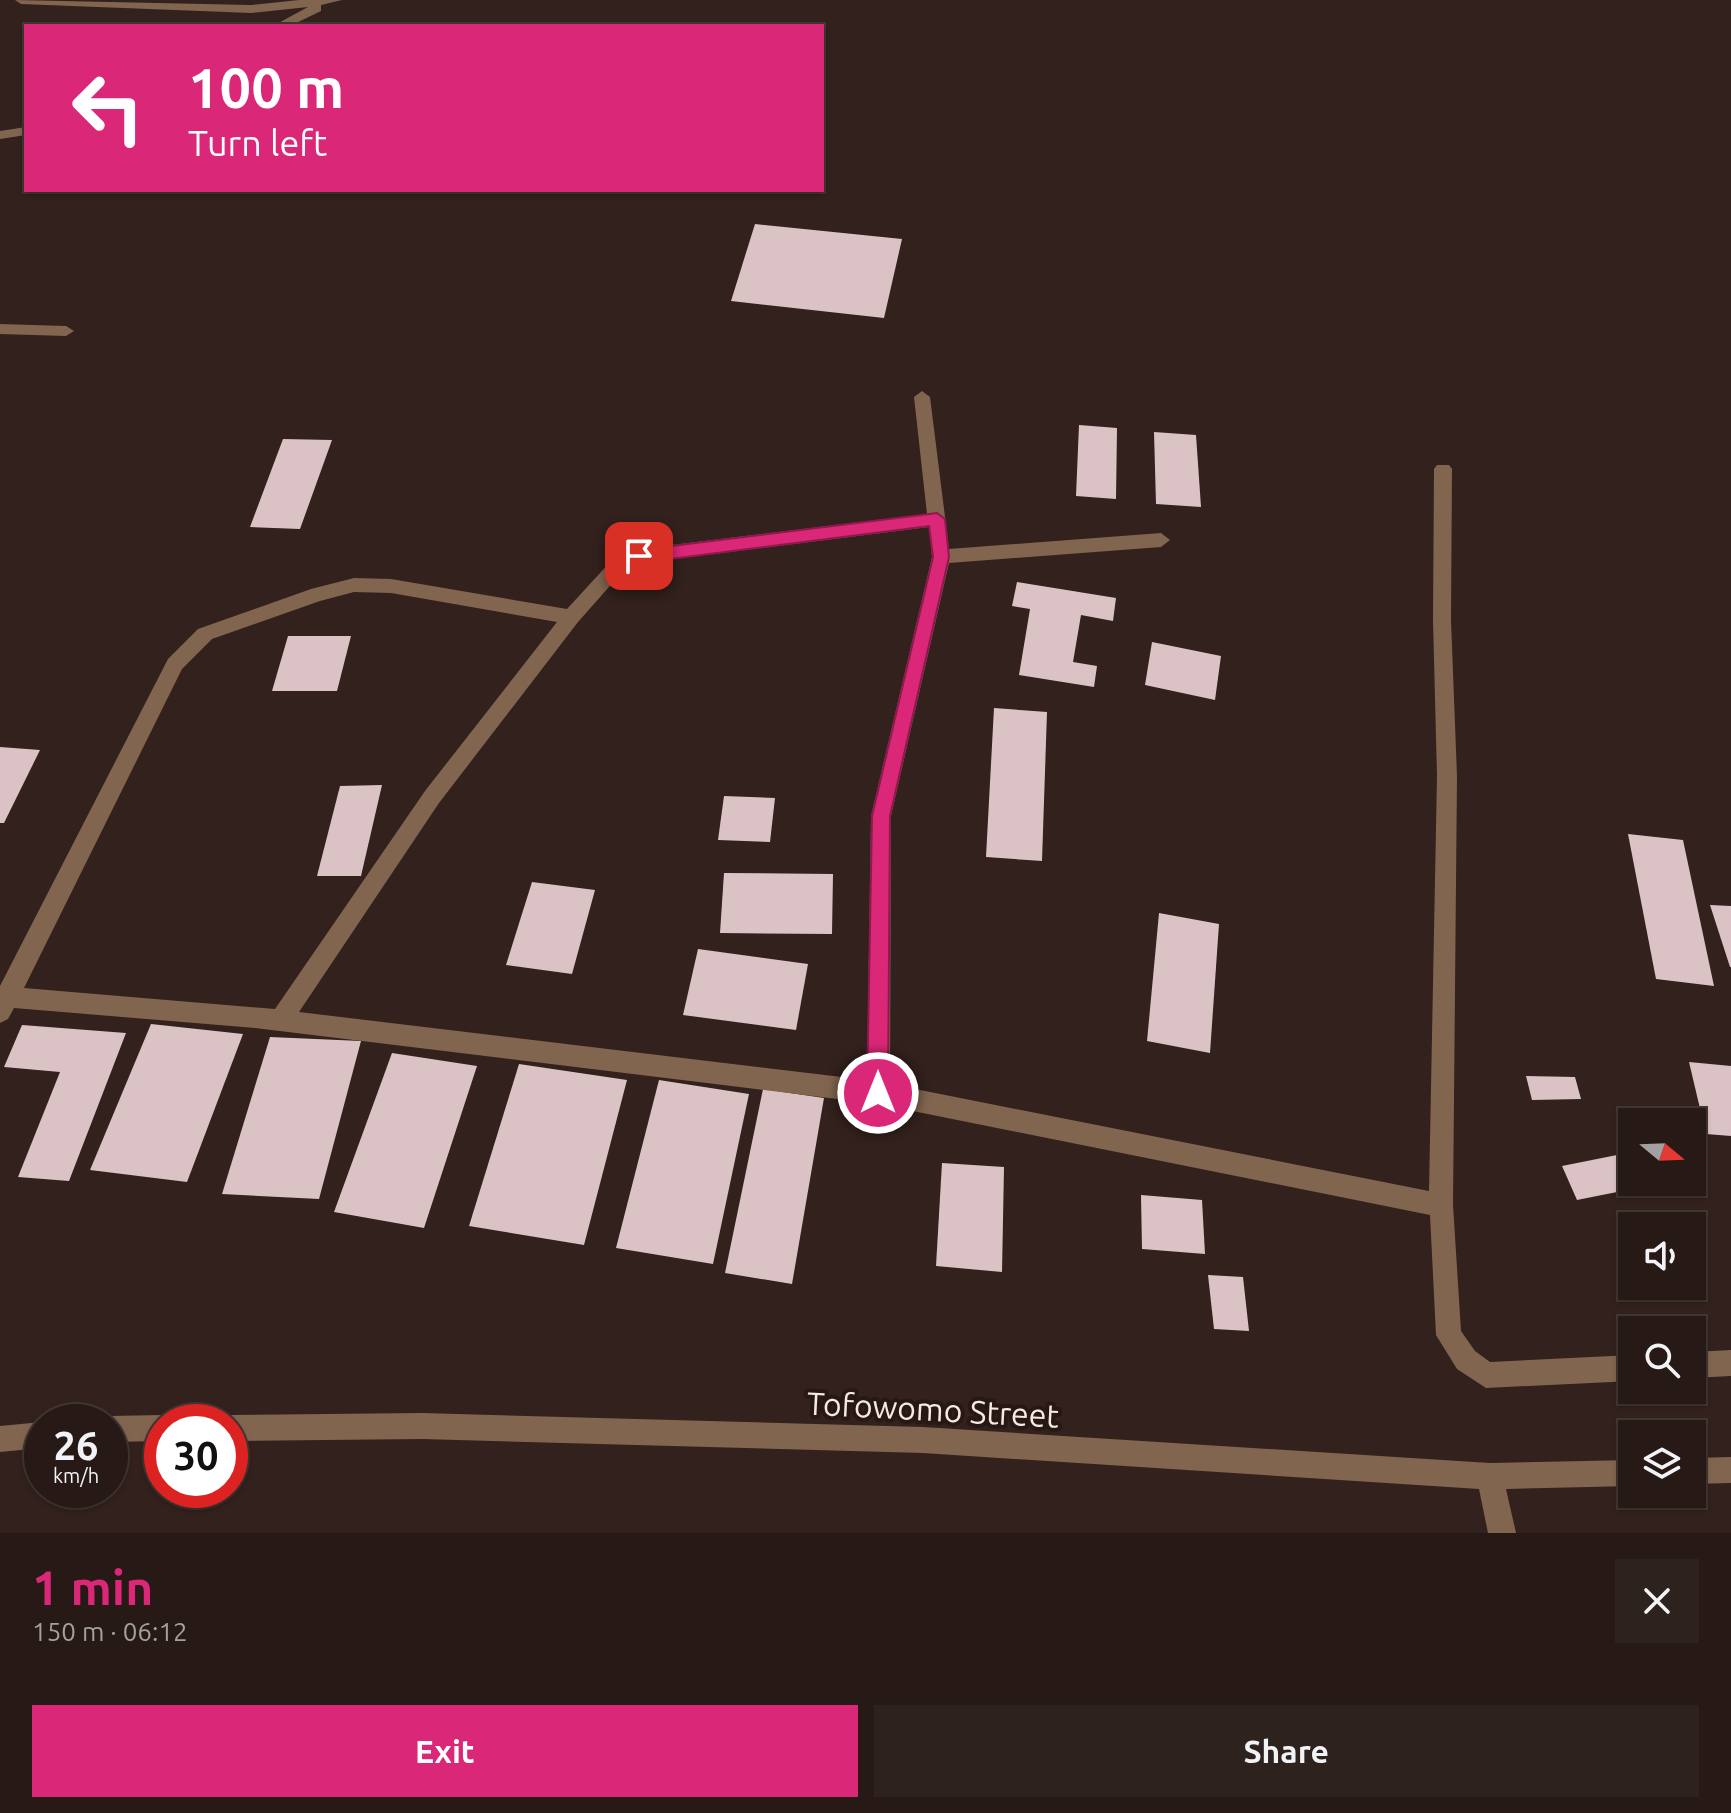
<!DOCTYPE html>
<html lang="en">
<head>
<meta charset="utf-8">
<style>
  body { margin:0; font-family:Ubuntu,sans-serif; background:#2e221f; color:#f1f3f6; height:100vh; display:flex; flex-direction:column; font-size:30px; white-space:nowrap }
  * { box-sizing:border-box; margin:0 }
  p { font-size:26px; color:#a4a0a1 }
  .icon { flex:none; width:44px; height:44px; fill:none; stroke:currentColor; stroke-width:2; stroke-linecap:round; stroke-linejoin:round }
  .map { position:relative; height:1533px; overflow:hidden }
  .sheet { display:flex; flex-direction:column; background:#261916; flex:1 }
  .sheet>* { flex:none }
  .top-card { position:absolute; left:24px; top:24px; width:800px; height:168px; border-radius:0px; box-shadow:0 2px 6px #0004,0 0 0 2px #423835; background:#db2777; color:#fff; overflow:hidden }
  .needle { width:52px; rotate:109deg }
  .buttons { position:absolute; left:1618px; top:1108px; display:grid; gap:16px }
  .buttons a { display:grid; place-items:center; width:88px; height:88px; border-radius:0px; background:#261916; box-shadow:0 2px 6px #0004,0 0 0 2px #423835; font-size:40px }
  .speed { position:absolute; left:24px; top:1404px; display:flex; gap:16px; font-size:40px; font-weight:700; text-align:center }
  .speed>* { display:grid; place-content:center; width:104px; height:104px; border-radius:50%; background:#261916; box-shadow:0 2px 6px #0004,0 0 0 2px #423835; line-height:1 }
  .speed small { font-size:20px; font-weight:400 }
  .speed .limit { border:12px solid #d22; background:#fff; color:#111 }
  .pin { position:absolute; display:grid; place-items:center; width:68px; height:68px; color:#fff; margin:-34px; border-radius:16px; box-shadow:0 4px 12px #0006 }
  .me { position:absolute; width:88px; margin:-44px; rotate:0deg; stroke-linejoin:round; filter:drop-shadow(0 0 6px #0008) }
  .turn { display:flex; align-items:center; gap:28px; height:168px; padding:0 32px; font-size:36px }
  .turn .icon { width:104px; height:104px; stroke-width:2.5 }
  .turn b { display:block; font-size:56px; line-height:68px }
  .round { display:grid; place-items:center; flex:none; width:84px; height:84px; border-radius:0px; background:#2e221f }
  .summary { display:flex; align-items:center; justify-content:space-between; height:136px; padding:0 32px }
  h1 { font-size:48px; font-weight:600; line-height:60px; color:#db2777 }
  .cta { display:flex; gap:16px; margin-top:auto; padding:16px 32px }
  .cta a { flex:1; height:92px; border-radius:0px; background:#db2777; color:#fff; font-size:32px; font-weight:600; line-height:92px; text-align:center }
  .cta a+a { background:#2e221f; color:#f1f3f6 }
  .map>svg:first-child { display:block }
  .building { fill:#dbc3c5 }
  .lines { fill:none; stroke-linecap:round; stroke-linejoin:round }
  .minor { fill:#81654f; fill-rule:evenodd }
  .route { fill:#db2777; stroke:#8e194d; stroke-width:2 }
  .labels { text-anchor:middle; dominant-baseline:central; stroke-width:8; stroke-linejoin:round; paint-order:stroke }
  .near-street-label { font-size:32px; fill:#f5eae6; stroke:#281813 }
</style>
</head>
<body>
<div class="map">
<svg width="1731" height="1533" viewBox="0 0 1731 1533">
  <rect width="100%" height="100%" fill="#32211d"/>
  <g class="building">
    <polygon points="755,224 902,239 884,318 731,301"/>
    <polygon points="1079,425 1117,428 1116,499 1076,496"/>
    <polygon points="1154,432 1196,435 1201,507 1156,504"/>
    <polygon points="283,439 332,440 300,529 250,527"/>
    <polygon points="1017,582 1116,598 1113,621 1081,615 1073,662 1097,666 1094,687 1019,675 1030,609 1012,606"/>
    <polygon points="288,636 351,636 337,691 272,691"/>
    <polygon points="1152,642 1221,656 1215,700 1145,685"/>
    <polygon points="994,708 1047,712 1042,861 986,857"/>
    <polygon points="0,747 40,750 4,823 0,823"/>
    <polygon points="382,785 361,876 317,876 340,786"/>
    <polygon points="724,796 775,798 770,842 718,840"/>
    <polygon points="1628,834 1683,840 1714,986 1656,979"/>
    <polygon points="724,873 833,874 832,934 720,933"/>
    <polygon points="532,882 595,890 572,974 506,965"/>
    <polygon points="1710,905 1731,906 1731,967 1730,967"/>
    <polygon points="1159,913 1219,924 1210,1053 1147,1041"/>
    <polygon points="698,949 808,964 796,1030 683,1015"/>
    <polygon points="151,1024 243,1034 187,1182 90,1170"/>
    <polygon points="22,1025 126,1033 69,1181 18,1177 60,1072 4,1067"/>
    <polygon points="270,1037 361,1041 319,1199 222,1194"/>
    <polygon points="392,1053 477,1066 424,1228 334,1212"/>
    <polygon points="1689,1062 1731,1066 1731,1136 1706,1134"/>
    <polygon points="519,1064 627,1080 584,1245 469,1226"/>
    <polygon points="1526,1076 1575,1077 1581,1099 1532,1100"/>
    <polygon points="659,1080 749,1094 713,1264 616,1248"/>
    <polygon points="763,1089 824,1098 792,1284 725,1273"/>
    <polygon points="1627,1153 1632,1165 1632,1182 1640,1182 1642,1187 1577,1200 1562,1166"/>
    <polygon points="942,1163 1004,1167 1002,1272 936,1266"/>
    <polygon points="1141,1195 1202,1200 1205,1254 1142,1249"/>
    <polygon points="1208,1275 1243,1277 1249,1331 1214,1329"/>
  </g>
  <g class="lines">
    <g class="minor">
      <polygon points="15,0 251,5 299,0 342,0 321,5 321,11 290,26 273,26 308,7 251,13 21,4"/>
      <polygon points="26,127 26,135 0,139 0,131"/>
      <polygon points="0,324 66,326 74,331 66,336 0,334"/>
      <path d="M922,391L930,397L949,549L1161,533L1170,540L1161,547L949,563L891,816L890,1084L1429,1191L1437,776L1433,620L1434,469L1437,465H1449L1452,469L1451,620L1457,776L1453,1205L1461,1331L1475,1351L1490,1362L1632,1355V1381L1486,1388L1457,1369L1436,1335L1430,1215L878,1104L255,1028L14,1008L8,1019L0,1023V986L168,659L198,629L311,589L354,578L391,579L567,609L612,560L639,549L927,514L914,397ZM929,527L932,557L871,816L867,1080L299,1012L439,803L578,622L624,570L641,563ZM354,592L391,593L557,622L425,791L275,1009L24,988L182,669L212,639L320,601Z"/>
      <polygon points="1731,1350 1731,1376 1692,1378 1692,1352"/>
      <polygon points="422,1413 923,1427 1490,1463 1632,1460 1632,1486 1506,1489 1516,1533 1488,1533 1479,1489 923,1453 422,1439 230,1441 230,1422 219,1422 230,1415"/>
      <polygon points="162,1415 173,1422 162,1422 162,1441 110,1442 110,1422 100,1422 110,1416"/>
      <polygon points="42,1422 42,1448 0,1452 0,1426"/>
      <polygon points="1731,1457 1731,1483 1692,1484 1692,1458"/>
    </g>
  </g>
  <polygon class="route" points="937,513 945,519 949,557 890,816 888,1093 885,1100 878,1103 870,1100 867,1093 872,816 933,557 929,526 639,563 631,556 639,550"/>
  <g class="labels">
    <g class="near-street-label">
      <text transform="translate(933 1409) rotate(3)">Tofowomo Street</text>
    </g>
  </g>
</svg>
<div class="buttons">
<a><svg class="needle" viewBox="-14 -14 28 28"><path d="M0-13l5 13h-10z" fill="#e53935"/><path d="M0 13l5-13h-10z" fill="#a4a0a1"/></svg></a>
<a><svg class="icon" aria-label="sound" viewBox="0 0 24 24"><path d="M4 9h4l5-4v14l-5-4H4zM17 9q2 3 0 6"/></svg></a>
<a><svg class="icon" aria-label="search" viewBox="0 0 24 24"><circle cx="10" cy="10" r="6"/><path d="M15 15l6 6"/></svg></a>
<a><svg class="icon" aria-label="layers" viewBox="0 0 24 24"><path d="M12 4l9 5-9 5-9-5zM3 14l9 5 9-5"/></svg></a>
</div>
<div class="speed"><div>26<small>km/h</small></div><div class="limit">30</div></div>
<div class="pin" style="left:639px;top:556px;background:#d93025"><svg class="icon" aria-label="arrive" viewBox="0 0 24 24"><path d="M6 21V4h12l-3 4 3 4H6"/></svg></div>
<svg class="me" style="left:878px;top:1093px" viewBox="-20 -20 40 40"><circle r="17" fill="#db2777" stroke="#fff" stroke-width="3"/><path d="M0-11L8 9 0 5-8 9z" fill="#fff"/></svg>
<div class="top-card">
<div class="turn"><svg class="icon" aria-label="left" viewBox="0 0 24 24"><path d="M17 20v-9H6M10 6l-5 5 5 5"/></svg><div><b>100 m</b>Turn left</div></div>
</div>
</div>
<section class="sheet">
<div class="summary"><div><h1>1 min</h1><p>150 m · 06:12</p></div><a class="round"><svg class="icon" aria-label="close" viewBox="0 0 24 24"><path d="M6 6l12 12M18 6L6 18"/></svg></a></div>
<div class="cta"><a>Exit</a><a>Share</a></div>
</section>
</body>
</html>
